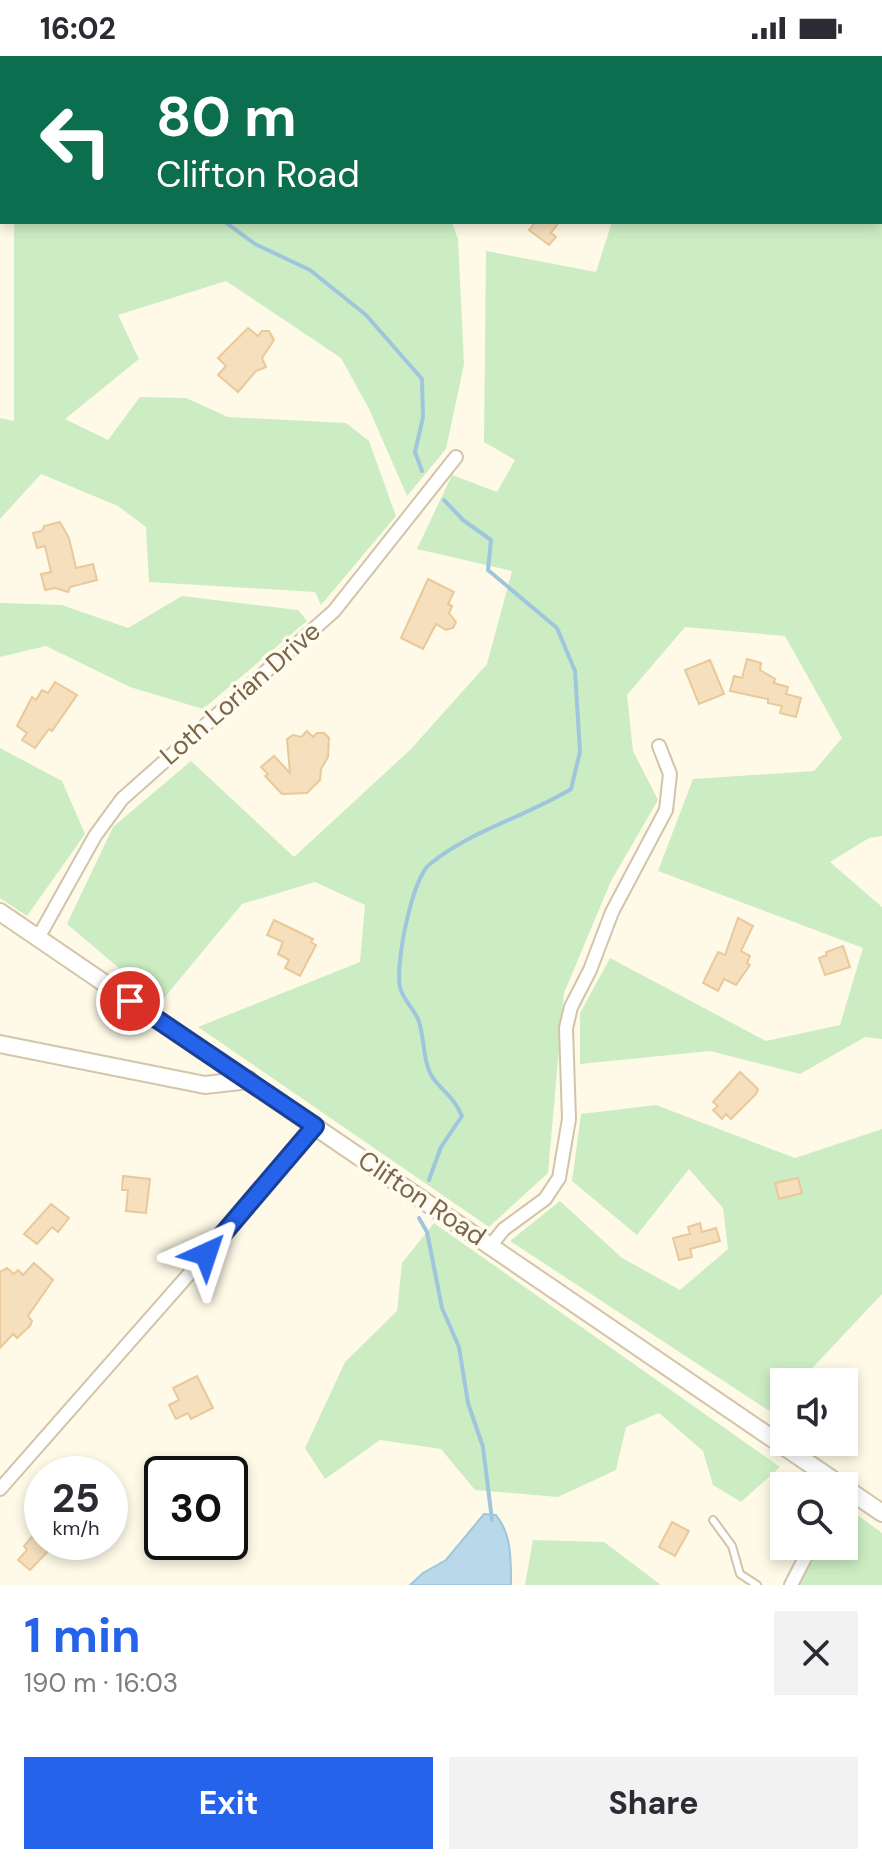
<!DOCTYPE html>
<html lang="en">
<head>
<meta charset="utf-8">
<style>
  body { margin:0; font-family:"DM Sans",sans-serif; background:#f2f2f3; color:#2b2b33; height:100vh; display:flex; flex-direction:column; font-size:30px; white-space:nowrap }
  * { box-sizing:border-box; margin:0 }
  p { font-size:26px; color:#7c7c81 }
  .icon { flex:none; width:44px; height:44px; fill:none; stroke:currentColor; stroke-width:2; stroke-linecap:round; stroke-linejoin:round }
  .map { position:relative; height:1529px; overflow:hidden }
  .details { display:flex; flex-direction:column; background:#fff; flex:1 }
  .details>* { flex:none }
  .hud { position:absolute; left:0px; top:0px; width:882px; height:168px; box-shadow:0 4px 12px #0003; background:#0b6e4f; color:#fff; overflow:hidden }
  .buttons { position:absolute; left:770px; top:1312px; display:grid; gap:16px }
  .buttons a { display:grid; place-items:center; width:88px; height:88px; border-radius:0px; background:#fff; box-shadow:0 4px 12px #0003; font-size:40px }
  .speed { position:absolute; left:24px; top:1400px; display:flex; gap:16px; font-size:40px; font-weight:700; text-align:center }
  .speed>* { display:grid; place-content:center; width:104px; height:104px; border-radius:50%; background:#fff; box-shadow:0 4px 12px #0003; line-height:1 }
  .speed small { font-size:20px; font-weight:400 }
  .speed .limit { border:4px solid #111; border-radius:12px; background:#fff; color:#111 }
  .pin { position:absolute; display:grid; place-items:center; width:68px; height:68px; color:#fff; margin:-34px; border:4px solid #fff; border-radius:50%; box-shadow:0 2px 8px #0007 }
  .me { position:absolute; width:88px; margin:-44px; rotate:42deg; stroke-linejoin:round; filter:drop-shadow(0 0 6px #0008) }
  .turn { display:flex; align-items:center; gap:28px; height:168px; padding:0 24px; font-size:36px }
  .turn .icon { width:104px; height:104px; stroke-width:2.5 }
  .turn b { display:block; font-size:56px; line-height:68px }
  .round { display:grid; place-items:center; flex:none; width:84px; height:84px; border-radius:0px; background:#f2f2f3 }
  .headline { display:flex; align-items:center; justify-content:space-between; height:136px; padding:0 24px }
  h1 { font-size:48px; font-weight:700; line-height:60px; color:#2563eb }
  .cta { display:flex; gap:16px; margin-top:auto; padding:16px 24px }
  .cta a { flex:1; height:92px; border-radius:0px; background:#2563eb; color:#fff; font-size:32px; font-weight:700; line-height:92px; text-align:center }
  .cta a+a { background:#f2f2f3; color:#2b2b33 }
  .status { display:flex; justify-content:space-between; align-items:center; height:56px; padding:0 40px; background:#fff; direction:ltr }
  .status svg { height:22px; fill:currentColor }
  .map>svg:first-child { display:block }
  .green { fill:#ccedc3 }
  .water { fill:#b9d8e9; stroke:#9fc6dc; stroke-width:2 }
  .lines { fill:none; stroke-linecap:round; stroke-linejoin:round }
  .stream { stroke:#9fc6dc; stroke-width:4 }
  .building { fill:#f5dfbc; stroke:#e9c99b; stroke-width:2 }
  .lane-casing { stroke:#d1c4ab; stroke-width:10 }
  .street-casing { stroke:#d1c4ab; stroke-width:16 }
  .secondary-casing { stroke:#d4c5a8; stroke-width:20 }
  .lane { stroke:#fff; stroke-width:6 }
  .street { stroke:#fff; stroke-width:12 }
  .secondary { stroke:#fff; stroke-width:16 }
  .route-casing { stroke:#184099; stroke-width:20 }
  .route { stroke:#2563eb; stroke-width:14 }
  .labels { text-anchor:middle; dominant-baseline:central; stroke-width:7; stroke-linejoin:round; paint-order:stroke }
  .street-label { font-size:26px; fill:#7a6549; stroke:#fffcef }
</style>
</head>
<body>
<div class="status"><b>16:02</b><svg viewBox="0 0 49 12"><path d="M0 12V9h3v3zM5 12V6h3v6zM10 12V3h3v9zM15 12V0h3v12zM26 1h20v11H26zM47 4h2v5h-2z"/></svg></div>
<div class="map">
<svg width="882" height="1529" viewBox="0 0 882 1529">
  <rect width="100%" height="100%" fill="#fefae7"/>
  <g class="green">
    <polygon points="410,0 882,0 882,780 869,782 830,806 882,851 882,983 865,981 800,1018 710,995 580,1008 580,957 610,902 766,985 840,969 863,892 658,815 693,723 814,715 842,682 785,580 685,571 627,639 633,695 658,744 611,825 564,937 548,1117 489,1171 198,971 360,906 365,849 315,826 242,848 160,947 67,868 113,771 191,705 294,801 411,693 487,608 512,515 417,493 452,419 497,436 515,404 484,386 486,195 596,216 612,166 880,166 880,2"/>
    <polygon points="14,166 452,166 458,183 464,308 446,393 407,440 369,353 341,302 226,225 118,259 139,303 65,363 108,384 140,341 186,342 228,361 346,367 369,385 396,460 321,549 315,536 149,526 146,471 118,450 41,418 0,463 0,362 14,365"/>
    <polygon points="182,540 298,554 307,565 203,653 130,631 46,590 0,601 0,547 62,549 128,572"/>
    <polygon points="0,692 62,725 85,778 27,860 0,842"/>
    <polygon points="656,1049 795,1102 882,1073 882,1238 799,1326 784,1326 784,1342 771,1356 510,1185 560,1145 622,1202 680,1234 728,1193 723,1152 689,1113 637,1179 572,1125 581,1058"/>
    <polygon points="434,1167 780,1411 741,1446 713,1429 703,1395 659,1357 626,1371 616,1414 558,1441 475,1434 441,1393 380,1384 325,1423 305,1392 345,1306 397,1255 402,1207"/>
    <polygon points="856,1458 882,1477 882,1529 798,1529 818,1490 844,1490 844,1466"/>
    <polygon points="533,1484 604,1486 661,1529 525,1529"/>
  </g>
  <path class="water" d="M484,1458L496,1459C512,1479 511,1505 511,1529H410L423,1517L446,1504Z"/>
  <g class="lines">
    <g class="stream">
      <polyline points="31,0 32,2"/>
      <polyline points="225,166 255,188 310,214 366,259 422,323 423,361 415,396 422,415"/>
      <path d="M429,1124L441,1091L462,1060C454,1041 444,1037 433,1022C422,1006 425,980 418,963C413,952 402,942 400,931C395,908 412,822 430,808C470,775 527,760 571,733L580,696L575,615L557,572L488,514L491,484L463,464L444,444"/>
      <polyline points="419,1162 427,1176 442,1252 459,1291 468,1347 483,1391 492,1464"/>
    </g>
  </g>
  <g class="building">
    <polygon points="535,166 559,166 551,177 556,181 549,189 529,174"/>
    <polygon points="248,272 258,280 262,275 269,275 274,284 262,302 266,311 256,315 238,336 218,319 226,310 218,302"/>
    <polygon points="60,466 69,482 76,512 93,508 97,524 70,531 68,536 55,532 45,534 41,518 51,516 45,490 37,492 33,477 42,475 44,470"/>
    <polygon points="428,523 454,536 448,548 452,550 449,557 456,566 453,572 446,574 436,568 423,593 401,582"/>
    <polygon points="747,603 761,607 760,614 775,623 774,627 788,631 786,638 801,642 796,661 780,657 782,650 768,647 768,643 730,635 734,620 742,622"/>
    <polygon points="710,604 724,638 699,648 685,614"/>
    <polygon points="55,626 77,639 52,675 49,673 35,692 22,684 27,677 17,670 32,641 36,644 42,634 48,637"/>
    <polygon points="307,675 313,681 317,677 324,677 329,682 328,701 321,713 320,724 307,737 282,738 265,720 268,718 261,711 274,700 290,717 287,683 293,679 301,681"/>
    <polygon points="738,862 753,870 741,895 750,900 747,907 750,909 736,929 724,923 718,935 703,927 718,896 725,899"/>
    <polygon points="274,864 313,883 311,886 316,889 300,920 285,912 289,904 278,898 283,886 267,879"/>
    <polygon points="843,890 850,911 825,919 819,902 827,899 826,896"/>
    <polygon points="740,1016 758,1033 756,1038 731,1063 726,1058 722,1063 713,1054 718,1050 713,1046"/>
    <polygon points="123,1120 150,1123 146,1157 126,1155 128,1134 122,1134"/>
    <polygon points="798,1122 802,1137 779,1143 775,1127"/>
    <polygon points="51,1148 69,1162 58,1176 52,1171 37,1188 24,1178"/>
    <polygon points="700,1167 702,1176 716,1172 720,1185 690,1193 692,1201 679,1204 673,1182 690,1178 688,1171"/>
    <polygon points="34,1207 53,1224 28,1260 32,1265 30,1270 17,1282 13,1278 0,1292 0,1216 7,1212 14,1218 18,1214 23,1219"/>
    <polygon points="197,1320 213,1352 191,1363 188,1357 176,1363 169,1349 179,1344 173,1332"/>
    <polygon points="672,1466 689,1475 675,1500 659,1491"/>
    <polygon points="42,1469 42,1486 57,1486 30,1514 18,1504 27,1494 24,1490"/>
  </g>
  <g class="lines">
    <defs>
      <polyline id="lane" points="713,1464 732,1490 740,1518 757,1529"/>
      <g id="street">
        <polyline points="38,882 95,780 122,743 334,555 456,401"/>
        <polyline points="491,1189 504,1173 545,1143 559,1122 569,1063 566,972 571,951 590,914 612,856 666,754 670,718 659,690"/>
        <polyline points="0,1433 263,1134 315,1070"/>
        <polyline points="791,1529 811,1490"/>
      </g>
      <g id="secondary">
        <polyline points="0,856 842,1430"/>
        <polyline points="0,988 205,1029 249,1024"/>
        <polyline points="844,1431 882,1457"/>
      </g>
    </defs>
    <use href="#lane" class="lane-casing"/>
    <use href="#street" class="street-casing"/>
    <use href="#secondary" class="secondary-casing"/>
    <use href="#lane" class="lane"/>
    <use href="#street" class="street"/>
    <use href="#secondary" class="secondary"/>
  </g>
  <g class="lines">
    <defs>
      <polyline id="route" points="130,945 315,1070 206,1198"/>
    </defs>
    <use href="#route" class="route-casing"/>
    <use href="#route" class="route"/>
  </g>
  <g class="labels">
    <g class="street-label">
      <text transform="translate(240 637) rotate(-41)">Loth Lorian Drive</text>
      <text transform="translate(422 1142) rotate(34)">Clifton Road</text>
    </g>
  </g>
</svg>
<div class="buttons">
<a><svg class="icon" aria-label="sound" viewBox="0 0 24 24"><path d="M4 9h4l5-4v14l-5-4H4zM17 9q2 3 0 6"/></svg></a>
<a><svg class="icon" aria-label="search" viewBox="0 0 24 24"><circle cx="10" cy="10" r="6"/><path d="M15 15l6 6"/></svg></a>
</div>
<div class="speed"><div>25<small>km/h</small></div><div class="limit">30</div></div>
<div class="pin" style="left:130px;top:945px;background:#d93025"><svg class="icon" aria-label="arrive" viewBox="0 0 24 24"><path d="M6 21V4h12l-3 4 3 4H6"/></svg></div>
<svg class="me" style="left:206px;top:1198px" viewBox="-20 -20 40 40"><path d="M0-17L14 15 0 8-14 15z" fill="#2563eb" stroke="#fff" stroke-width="4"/></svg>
<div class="hud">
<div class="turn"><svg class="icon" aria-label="left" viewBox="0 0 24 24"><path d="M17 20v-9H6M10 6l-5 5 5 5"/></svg><div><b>80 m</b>Clifton Road</div></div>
</div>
</div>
<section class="details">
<div class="headline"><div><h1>1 min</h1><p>190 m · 16:03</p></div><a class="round"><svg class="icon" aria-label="close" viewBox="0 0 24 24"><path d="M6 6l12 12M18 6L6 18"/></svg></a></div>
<div class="cta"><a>Exit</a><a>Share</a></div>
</section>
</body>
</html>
